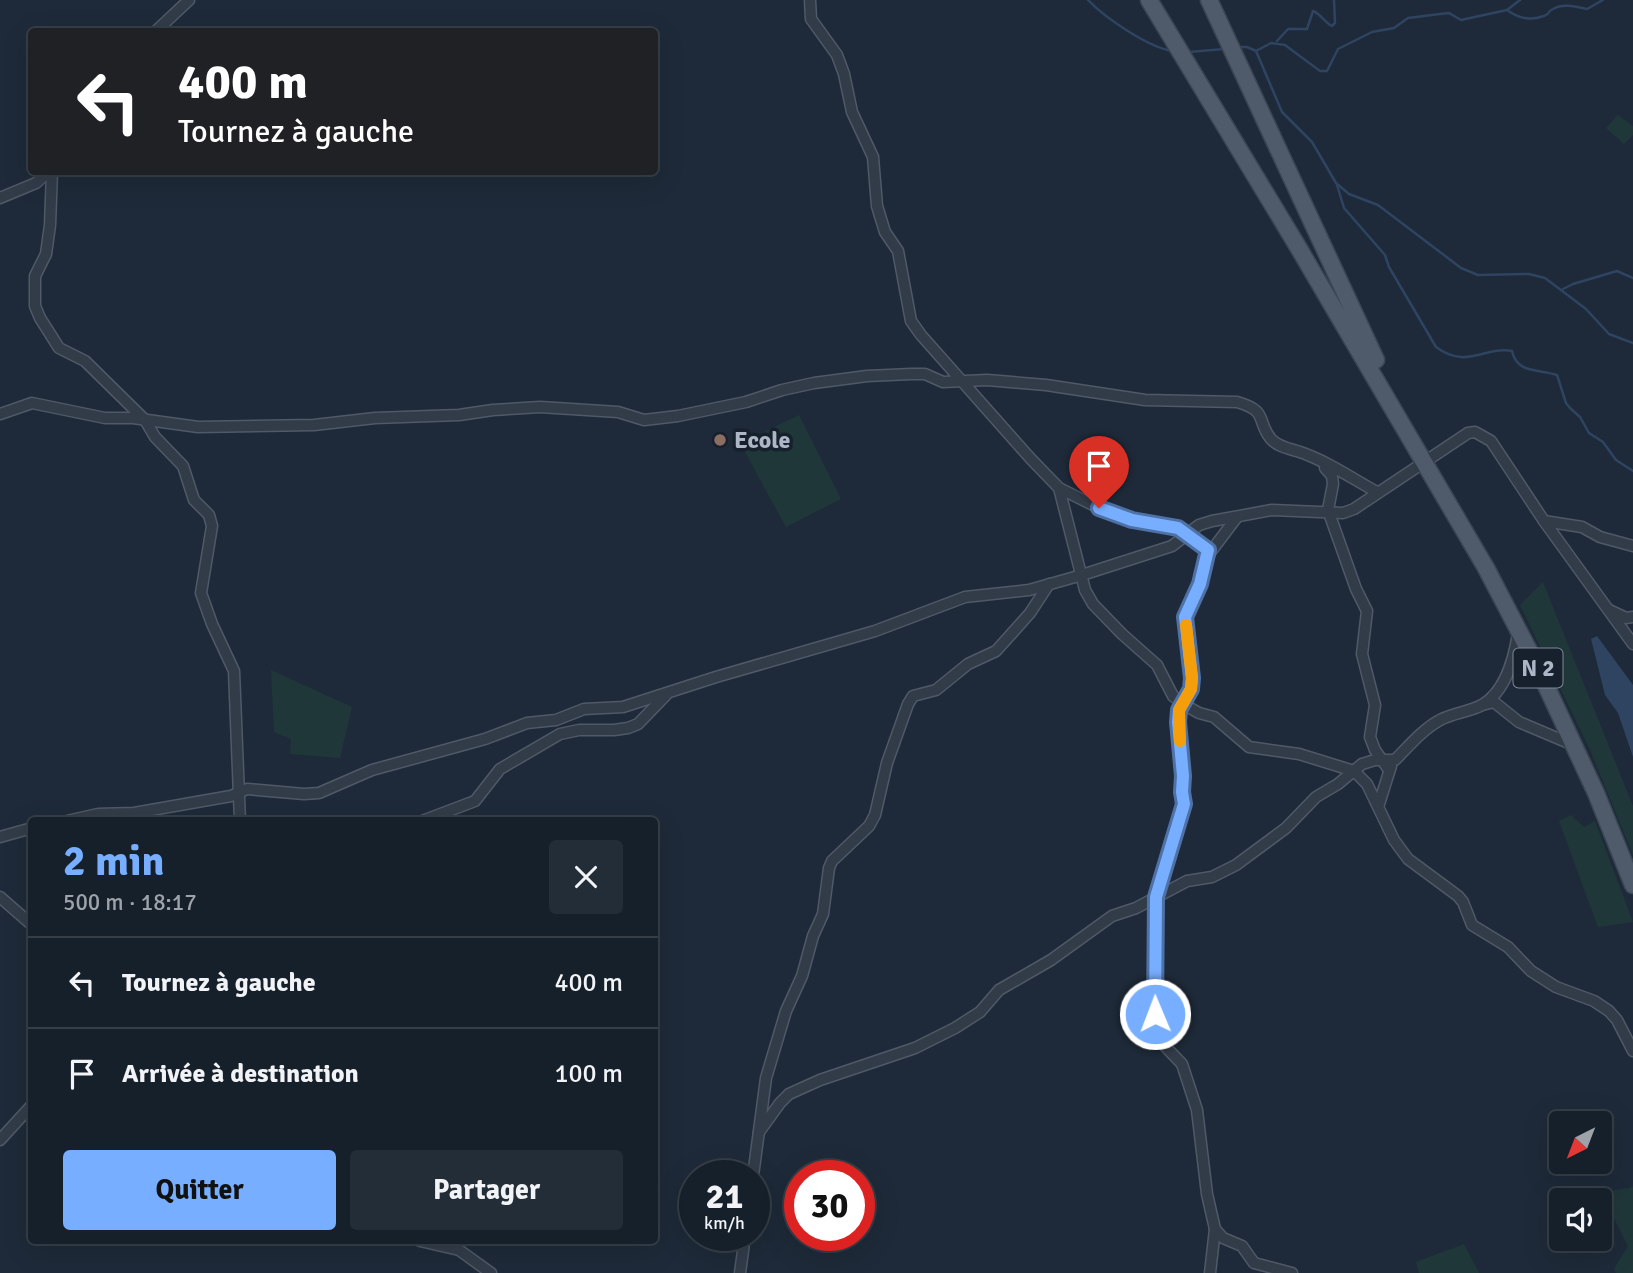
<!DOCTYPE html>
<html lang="fr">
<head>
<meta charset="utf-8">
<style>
  body { margin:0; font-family:Signika,sans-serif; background:#232d37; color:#f1f3f6; height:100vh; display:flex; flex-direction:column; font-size:26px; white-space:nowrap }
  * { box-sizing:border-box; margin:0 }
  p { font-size:23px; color:#9ea3a9 }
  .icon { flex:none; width:38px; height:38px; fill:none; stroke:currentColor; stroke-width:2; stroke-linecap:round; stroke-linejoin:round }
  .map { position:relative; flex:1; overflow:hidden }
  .details { position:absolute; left:28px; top:817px; width:630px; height:427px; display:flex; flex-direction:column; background:#16202b; border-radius:7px; box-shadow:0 7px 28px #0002,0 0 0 2px #353e47 }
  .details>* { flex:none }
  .hud { position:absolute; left:28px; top:28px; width:630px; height:147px; border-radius:7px; box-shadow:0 7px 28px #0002,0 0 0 2px #353e47; background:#202124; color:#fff; overflow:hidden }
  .needle { width:46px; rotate:222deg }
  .fabs { position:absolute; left:1549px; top:1111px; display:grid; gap:14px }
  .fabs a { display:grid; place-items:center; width:63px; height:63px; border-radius:7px; background:#16202b; box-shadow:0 7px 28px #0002,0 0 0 2px #353e47; font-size:35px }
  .speed { position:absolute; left:679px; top:1160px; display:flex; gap:14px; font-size:35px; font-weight:700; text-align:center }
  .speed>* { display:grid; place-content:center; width:91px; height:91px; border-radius:50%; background:#16202b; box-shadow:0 7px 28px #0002,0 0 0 2px #353e47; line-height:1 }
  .speed small { font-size:18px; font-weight:400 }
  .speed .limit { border:10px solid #d22; background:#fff; color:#111 }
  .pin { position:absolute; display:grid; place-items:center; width:60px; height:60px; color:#fff; margin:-72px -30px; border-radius:50% 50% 50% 0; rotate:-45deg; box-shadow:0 0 7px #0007 }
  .pin .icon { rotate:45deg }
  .me { position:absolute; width:77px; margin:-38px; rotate:359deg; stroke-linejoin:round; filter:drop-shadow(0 0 5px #0008) }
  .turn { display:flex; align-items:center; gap:24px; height:147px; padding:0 35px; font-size:32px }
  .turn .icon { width:91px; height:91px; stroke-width:2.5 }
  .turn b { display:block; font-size:49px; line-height:60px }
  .round { display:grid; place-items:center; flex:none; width:74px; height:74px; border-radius:7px; background:#232d37 }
  .headline { display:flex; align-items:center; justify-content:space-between; height:119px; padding:0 35px }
  h1 { font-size:42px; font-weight:800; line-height:52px; color:#78aeff }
  .action { display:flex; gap:14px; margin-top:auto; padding:14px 35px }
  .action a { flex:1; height:80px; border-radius:7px; background:#78aeff; color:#111; font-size:28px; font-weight:800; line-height:80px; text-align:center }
  .action a+a { background:#232d37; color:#f1f3f6 }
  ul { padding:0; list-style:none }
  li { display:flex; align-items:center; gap:21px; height:91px; padding:0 35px; border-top:2px solid #353e47 }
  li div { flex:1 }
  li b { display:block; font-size:26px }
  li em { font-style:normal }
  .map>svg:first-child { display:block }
  .green { fill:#20373a }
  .water { fill:#2e4460 }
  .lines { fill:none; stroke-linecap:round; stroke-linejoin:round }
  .stream { stroke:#2e4460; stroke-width:2.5 }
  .minor-casing { stroke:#4f5967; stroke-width:13 }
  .primary-casing { stroke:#3b4553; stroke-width:19 }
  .minor { stroke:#323c49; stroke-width:10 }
  .primary { stroke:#4f5b6a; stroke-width:16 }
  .route-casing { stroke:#4e71a6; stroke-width:18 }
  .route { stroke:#78aeff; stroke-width:12 }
  .slow { stroke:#f59e0b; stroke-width:12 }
  .education-dot { fill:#8d6e63; stroke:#17212d; stroke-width:2.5 }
  .labels { text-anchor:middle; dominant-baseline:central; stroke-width:7; stroke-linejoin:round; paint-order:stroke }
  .shield { fill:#17212d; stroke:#7f8998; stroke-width:2 }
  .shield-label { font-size:23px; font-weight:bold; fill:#acb6c6 }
  .poi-label { font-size:24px; font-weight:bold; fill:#acb6c6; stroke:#17212d; text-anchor:start }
</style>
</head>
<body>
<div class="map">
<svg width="1633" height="1273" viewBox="0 0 1633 1273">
  <rect width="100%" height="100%" fill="#1e2a39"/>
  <g class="green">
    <polygon points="1618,115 1633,126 1633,135 1624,144 1606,128"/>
    <polygon points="799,415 841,499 786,527 740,443"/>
    <polygon points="1543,582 1633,806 1633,855 1590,750 1520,605"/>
    <polygon points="271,670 352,707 340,758 290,754 291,739 274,732"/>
    <polygon points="1571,815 1584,827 1595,821 1633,922 1598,927 1559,821"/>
    <polygon points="1633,1187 1633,1273 1616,1273 1614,1269 1628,1246 1608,1207 1608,1196 1615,1190"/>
    <polygon points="1464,1244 1479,1273 1419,1273 1416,1262"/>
  </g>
  <polygon class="water" points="1597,636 1633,685 1633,757 1618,713 1605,695 1591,639"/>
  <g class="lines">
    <g class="stream">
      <path d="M1088,0C1105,18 1148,47 1172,51"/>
      <path d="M1507,10C1518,18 1531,21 1544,16C1554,11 1544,14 1553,9C1563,3 1577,7 1587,9L1603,0"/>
      <path d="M1277,41L1288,29H1307L1313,11C1321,14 1324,22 1332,26L1335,23L1334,0"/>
      <polyline points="1238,47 1247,47 1256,51 1282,112 1312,142 1336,183 1349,194 1378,205 1461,268 1478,275 1529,274 1545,278 1586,309 1609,334 1633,343"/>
      <polyline points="1256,51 1271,43 1285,45 1320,71 1327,71 1338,49 1372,32 1394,28 1408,18 1440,14 1449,13 1461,20 1507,10 1520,0"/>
      <polyline points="1189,52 1224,49"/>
      <path d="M1337,185L1344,208L1385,255L1389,267L1436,347C1467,370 1484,346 1512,351C1517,374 1539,369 1557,375L1566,403L1570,408L1580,417L1589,433L1603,442L1616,460L1633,471"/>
      <polyline points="1563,289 1573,284 1617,271 1633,278"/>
    </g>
    <defs>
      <g id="minor">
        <path d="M810,0L811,19L837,55L844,74L852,112L873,157L877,206L885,232L898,251L911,321L921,335L1030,458L1059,488L1099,508L1132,520L1178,528L1208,550C1210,574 1190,594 1186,616C1182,633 1193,663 1192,681C1191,696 1179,705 1178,722L1184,804L1156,897L1154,998L1159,1040L1182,1064L1197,1110L1207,1194L1215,1229L1210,1273"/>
        <polyline points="155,32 189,0"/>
        <polyline points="52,172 50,225 46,254 35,276 35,306 40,318 59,348 85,361 145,420 155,437 183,466 194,500 209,515 212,526 201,593 212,624 234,671 240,821"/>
        <polyline points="0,198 36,183 48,172"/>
        <path d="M0,414L32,403L105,418H133L198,427L314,425L375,418L459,415L493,410L540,407L618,412L644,420L678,416L746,402L782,390L814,383L867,376L911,374H925L943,382L987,380L1046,385L1145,400L1237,402C1269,411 1256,421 1271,439C1278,447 1291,449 1300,452C1327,461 1353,479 1377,492"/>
        <polyline points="1325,468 1332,476 1333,484 1328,510 1356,589 1367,611 1362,654 1375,705 1370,737 1375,750 1389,770"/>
        <polyline points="1059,488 1085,590 1093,604 1122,634 1157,665 1173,696 1183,704 1199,713 1214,717 1249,747 1299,754 1354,771 1367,784 1394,840 1408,859 1458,896 1463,902 1472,925 1508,947 1531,971 1556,987 1594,1001 1609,1011 1617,1020 1633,1051"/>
        <polyline points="1544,521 1582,527 1600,537 1633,546"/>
        <polyline points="1209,554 1237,517"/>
        <polyline points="1609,610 1626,618 1633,617"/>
        <polyline points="1482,705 1494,702 1519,722 1571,744"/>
        <polyline points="1379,804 1391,766"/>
        <polyline points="67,821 98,814 134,813 231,796 247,789 304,794 319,793 372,770 485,739 527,723 556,720 584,709 623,707 716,677 875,631 965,597 1029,590 1082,575 1172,546 1199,525 1212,521 1272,510 1343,513 1354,509 1468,433 1475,432 1491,441 1544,521 1633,644"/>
        <polyline points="422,821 475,801 500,769 560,734 579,730 614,730 628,728 638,724 666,695"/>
        <polyline points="0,837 32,828"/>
        <polyline points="0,897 32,925"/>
        <path d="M759,1132L780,1103L789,1094L820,1080L915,1048L955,1028L980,1012L999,990L1051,960L1112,916L1136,908L1187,881L1212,877L1236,865L1286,828L1316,797L1338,784L1362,764L1375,760H1395C1409,746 1423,729 1440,720C1453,713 1469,712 1482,705C1506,691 1514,659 1518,633"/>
        <polyline points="0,1140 32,1105"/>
        <polyline points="753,1176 766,1078 786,1011 802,976 813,936 823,914 829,868 832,861 869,826 875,815 887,763 908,704 913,696 936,690 968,664 996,651 1030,613 1049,584"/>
        <polyline points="1215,1229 1223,1238 1242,1246 1254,1263 1292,1273"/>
        <polyline points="420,1241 459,1250 491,1273"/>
        <polyline points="740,1273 745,1236"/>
      </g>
      <g id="primary">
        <polyline points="1149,0 1298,247 1486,568 1536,664 1596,793 1633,885"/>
        <polyline points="1209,0 1376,360"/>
      </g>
    </defs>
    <use href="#minor" class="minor-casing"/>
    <use href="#primary" class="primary-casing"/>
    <use href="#minor" class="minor"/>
    <use href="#primary" class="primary"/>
  </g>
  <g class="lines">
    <defs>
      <polyline id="route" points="1099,508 1132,520 1178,528 1208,550 1200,584 1185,617 1192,678 1191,689 1179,710 1178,722 1183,776 1182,792 1184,804 1156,897 1155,1014"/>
    </defs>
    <use href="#route" class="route-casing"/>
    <use href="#route" class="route"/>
    <polyline class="slow" points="1180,741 1179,710 1191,689 1192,678 1186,625"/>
  </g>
  <circle class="education-dot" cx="720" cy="440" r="7"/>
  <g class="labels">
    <rect class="shield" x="1513.5" y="648.5" width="49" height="39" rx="5"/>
    <g class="shield-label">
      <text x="1538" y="668">N 2</text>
    </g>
    <g class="poi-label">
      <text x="734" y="440">Ecole</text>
    </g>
  </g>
</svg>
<div class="fabs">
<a><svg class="needle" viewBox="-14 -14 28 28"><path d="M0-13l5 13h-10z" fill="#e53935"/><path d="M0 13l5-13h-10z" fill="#9ea3a9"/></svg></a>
<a><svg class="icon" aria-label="sound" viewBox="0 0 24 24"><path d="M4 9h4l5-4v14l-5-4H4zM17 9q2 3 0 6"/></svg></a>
</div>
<div class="speed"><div>21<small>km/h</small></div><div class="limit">30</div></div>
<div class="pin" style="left:1099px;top:508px;background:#d93025"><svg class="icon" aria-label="arrive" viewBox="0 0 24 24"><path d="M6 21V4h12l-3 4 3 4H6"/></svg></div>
<svg class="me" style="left:1155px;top:1014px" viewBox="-20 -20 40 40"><circle r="17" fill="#78aeff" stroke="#fff" stroke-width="3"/><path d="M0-11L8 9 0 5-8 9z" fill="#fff"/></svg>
<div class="hud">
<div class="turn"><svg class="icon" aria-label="left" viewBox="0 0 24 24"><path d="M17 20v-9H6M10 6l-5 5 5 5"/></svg><div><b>400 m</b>Tournez à gauche</div></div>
</div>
<section class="details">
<div class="headline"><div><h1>2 min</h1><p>500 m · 18:17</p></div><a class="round"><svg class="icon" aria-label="close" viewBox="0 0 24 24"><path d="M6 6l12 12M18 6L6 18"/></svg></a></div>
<ul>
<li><svg class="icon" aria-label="left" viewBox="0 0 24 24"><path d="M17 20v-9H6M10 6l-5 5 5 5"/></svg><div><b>Tournez à gauche</b></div><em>400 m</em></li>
<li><svg class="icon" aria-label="arrive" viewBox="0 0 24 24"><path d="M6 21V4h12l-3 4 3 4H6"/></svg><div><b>Arrivée à destination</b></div><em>100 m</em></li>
</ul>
<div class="action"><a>Quitter</a><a>Partager</a></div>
</section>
</div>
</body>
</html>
